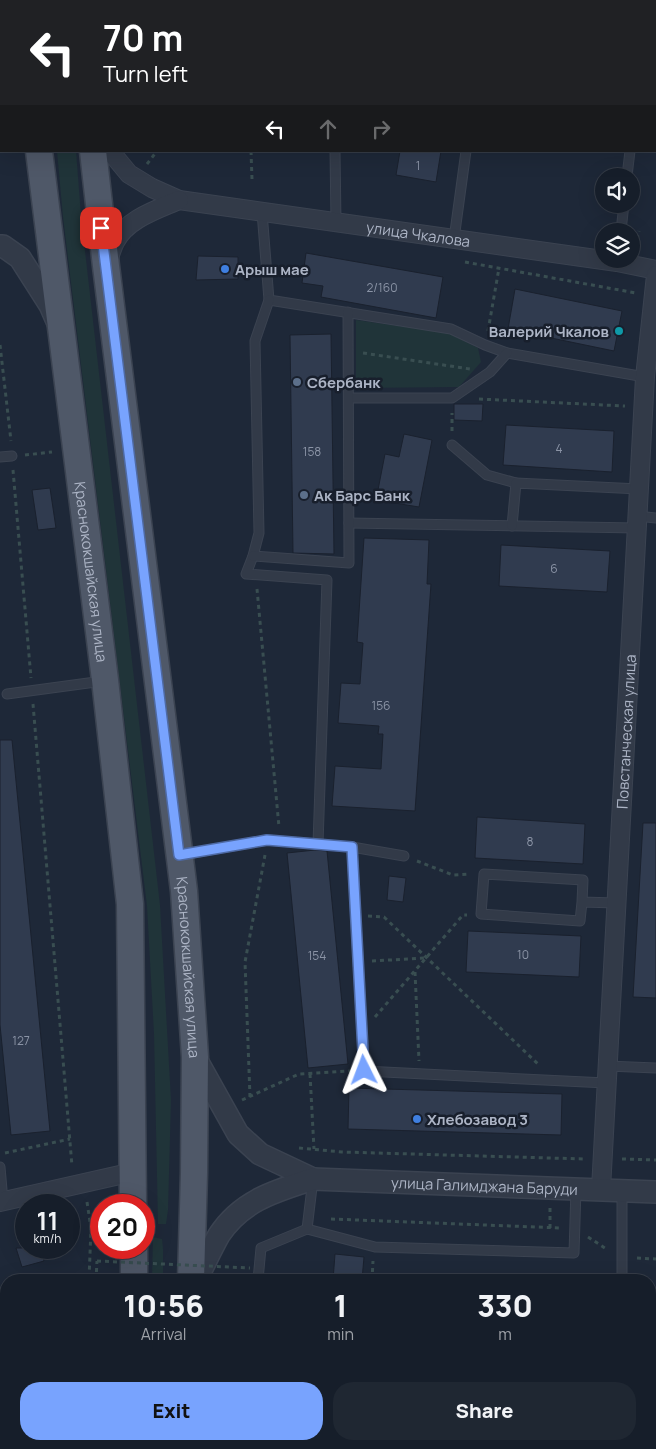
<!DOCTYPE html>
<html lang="en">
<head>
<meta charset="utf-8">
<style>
  body { margin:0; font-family:Manrope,sans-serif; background:#1f2732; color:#f1f3f6; height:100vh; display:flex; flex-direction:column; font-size:19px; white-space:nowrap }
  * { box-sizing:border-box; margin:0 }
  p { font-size:16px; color:#9ea2a8 }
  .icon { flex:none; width:28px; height:28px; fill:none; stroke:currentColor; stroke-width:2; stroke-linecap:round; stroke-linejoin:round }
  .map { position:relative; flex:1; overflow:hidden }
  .sheet { position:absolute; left:0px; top:1274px; width:656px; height:176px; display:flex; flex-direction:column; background:#161e2a; border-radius:20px 20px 0 0; box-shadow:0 5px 20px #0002,0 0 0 1px #353c47 }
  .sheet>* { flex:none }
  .guide { position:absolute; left:0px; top:0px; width:656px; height:152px; box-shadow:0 5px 20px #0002,0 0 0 1px #353c47; background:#202124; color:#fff; overflow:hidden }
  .controls { position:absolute; left:595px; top:168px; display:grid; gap:10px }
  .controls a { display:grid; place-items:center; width:45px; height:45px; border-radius:50%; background:#161e2a; box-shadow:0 5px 20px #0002,0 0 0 1px #353c47; font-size:25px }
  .speed { position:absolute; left:15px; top:1194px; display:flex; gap:10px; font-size:25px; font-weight:700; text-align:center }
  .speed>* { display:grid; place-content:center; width:65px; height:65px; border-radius:50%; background:#161e2a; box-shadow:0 5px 20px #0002,0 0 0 1px #353c47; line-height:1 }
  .speed small { font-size:12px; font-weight:400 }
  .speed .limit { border:8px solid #d22; background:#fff; color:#111 }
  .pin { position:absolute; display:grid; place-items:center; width:42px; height:42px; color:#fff; margin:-21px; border-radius:10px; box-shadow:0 2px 8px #0006 }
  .me { position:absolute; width:55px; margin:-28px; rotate:357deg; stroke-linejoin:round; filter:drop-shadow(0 0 4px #0008) }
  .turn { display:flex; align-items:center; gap:18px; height:105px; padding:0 20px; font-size:22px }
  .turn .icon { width:65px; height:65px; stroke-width:2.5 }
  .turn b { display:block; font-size:35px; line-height:42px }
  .lanes { display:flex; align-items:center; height:48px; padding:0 20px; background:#0003; justify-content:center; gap:25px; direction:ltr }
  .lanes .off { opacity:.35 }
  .eta { display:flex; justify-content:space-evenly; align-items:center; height:85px; text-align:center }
  .eta b { font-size:30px; font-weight:800; line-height:35px }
  .cta { display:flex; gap:10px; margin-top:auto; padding:10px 20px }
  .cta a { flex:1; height:58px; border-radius:20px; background:#78a3fe; color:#111; font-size:20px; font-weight:800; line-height:58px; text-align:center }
  .cta a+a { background:#1f2732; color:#f1f3f6 }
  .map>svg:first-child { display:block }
  .green { fill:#203439 }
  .building { fill:#303b4f; stroke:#1a212e }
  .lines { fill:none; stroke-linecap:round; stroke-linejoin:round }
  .service-casing { stroke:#3b4351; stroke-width:11 }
  .minor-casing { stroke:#3b4351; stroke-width:20 }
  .tertiary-casing { stroke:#3b4351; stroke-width:24 }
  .primary-casing { stroke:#3b4351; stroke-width:29 }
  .path { stroke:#394e51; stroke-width:3; stroke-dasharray:4 4; stroke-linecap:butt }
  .service { stroke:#323a48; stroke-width:9 }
  .minor { stroke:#323a48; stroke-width:18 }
  .tertiary { stroke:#323a48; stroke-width:21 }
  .primary { stroke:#4f5868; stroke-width:26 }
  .path-bridge { stroke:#394e51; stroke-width:3; stroke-dasharray:4 4; stroke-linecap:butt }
  .route-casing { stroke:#4e6aa5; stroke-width:12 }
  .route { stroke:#78a3fe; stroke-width:9 }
  .shop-dot { fill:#3f7fe0; stroke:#181f2c; stroke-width:2 }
  .culture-dot { fill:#0f9aa8; stroke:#181f2c; stroke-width:2 }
  .service-dot { fill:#5c6f8a; stroke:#181f2c; stroke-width:2 }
  .labels { text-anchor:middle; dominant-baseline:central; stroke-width:5; stroke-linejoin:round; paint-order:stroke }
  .number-label { font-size:12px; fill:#8b94a6 }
  .street-label { font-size:15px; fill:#acb4c5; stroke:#181f2c }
  .poi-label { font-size:15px; font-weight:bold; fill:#acb4c5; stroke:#181f2c; text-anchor:start }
</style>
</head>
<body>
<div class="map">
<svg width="656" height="1449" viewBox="0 0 656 1449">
  <rect width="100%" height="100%" fill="#1e2838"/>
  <g class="green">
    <polygon points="57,151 76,151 81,216 160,905 171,1100 168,1210 166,1224 158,1224 154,1034 147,906 63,217"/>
    <polygon points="356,320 449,333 478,348 481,362 459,387 356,388"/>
    <polygon points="153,1237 162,1239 163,1249 163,1280 152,1280"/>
    <rect x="526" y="1444" width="53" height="5"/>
  </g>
  <g class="building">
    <polygon points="400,151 441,151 436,182 396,175"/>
    <polygon points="306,253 443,277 436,318 321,297 323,286 302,283"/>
    <polygon points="198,256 238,257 238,279 196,280"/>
    <polygon points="515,289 622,311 614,351 508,329"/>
    <polygon points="331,334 334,554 293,553 290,335"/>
    <polygon points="454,404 483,404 482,421 454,420"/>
    <polygon points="506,425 614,431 612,472 503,465"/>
    <polygon points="404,434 432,440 419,507 376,500 385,454 399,457"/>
    <polygon points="50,488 56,528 38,530 32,490"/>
    <polygon points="364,538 429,540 427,584 431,584 415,811 332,806 335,766 381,769 383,734 378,734 379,726 338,723 341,683 360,684 363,643 357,642"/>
    <polygon points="501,545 610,551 607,592 499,586"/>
    <polygon points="0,740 12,740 50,1131 11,1135 0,1025"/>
    <polygon points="477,817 585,824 583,864 475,858"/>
    <polygon points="643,823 656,823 656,998 633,997"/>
    <polygon points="315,850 327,851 348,1064 308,1068 287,853"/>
    <polygon points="389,876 406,878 403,902 387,900"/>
    <polygon points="468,931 581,936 579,977 466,972"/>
    <polygon points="349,1088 562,1094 561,1135 348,1129"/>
    <polygon points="16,1248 40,1248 44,1261 22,1267"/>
    <polygon points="335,1254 364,1257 362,1280 333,1280"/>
  </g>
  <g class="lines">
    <defs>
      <g id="service">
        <polyline points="332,0 332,1"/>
        <polyline points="486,1 486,0"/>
        <polyline points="655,131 656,131"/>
        <polyline points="335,151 336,222"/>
        <polyline points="627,176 630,151"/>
        <polyline points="262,212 269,300 451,329 485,345 507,353 645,377"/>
        <polyline points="621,231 624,204"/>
        <polyline points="454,239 466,151"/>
        <polyline points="269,300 255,341 259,533 253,556 246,574 327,580 318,844"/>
        <polyline points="349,398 452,398 490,372 507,353"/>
        <polyline points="452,445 487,475 516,483"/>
        <polyline points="0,457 12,456"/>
        <polyline points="637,516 656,518"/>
        <polyline points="349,523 637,528"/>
        <polyline points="512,526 516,483 639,489"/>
        <polyline points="253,556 349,563 348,312"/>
        <polyline points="7,694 103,681"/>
        <polyline points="181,855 267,840 352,847"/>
        <polyline points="404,856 352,847 364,1071 606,1083"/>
        <polyline points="582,902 580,921 481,914 484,874 583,880 582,902 616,903"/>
        <polyline points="607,1066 656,1068"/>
        <polyline points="0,1167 3,1201"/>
        <polyline points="307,1229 375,1247 574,1253 576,1189"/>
        <polyline points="258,1280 261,1248 307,1229 313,1179"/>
        <polyline points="622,1280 622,1191"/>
        <polyline points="650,1311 656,1311"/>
        <polyline points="243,1449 243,1444"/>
        <polyline points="594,1449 594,1444"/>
      </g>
      <g id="minor">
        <path id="s1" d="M110,151L129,174L152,188L179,200L617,262L656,270"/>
        <path d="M108,261C110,255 112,248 115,242C127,219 156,210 179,200"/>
        <path id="s2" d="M601,1189L645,377L656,275"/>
        <polyline points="0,1202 133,1172"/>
      </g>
      <g id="tertiary">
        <polyline points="0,97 1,95"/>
        <polyline points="0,246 3,246 20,258 50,305 57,321"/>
        <polyline points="195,1057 238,1134 260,1154 313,1179"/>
        <path id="s3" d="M196,1280C204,1265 211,1249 219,1235C242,1200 276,1191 313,1179L656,1192"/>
      </g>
      <g id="primary">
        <polyline points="26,0 26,1"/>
        <polyline points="90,0 90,1"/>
        <path id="s4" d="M39,151L105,680L130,904L133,1205"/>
        <path id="s5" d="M93,151L106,266L184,891L195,1057L194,1173L191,1280"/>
        <polyline points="134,1280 134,1248"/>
        <polyline points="124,1449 125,1444"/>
        <polyline points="182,1449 183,1444"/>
      </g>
    </defs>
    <use href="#service" class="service-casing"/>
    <use href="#minor" class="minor-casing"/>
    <use href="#tertiary" class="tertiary-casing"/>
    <use href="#primary" class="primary-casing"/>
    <g class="path">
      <polyline points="131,0 131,1"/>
      <polyline points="215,1 216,0"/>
      <polyline points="253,1 253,0"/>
      <polyline points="372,1 373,0"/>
      <polyline points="251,151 252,179"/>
      <polyline points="147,164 157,151"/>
      <polyline points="635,247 639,231"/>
      <polyline points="465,262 636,293"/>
      <polyline points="488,331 499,268"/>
      <polyline points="0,345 11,441"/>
      <polyline points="363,353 470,369"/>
      <polyline points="479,399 625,406"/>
      <polyline points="452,431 452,413"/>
      <polyline points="25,455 52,452"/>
      <polyline points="13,470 31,678"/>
      <polyline points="257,589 279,827"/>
      <polyline points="33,704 72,1166"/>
      <polyline points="417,861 453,875 470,874"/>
      <polyline points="368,916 384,917 538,1064"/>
      <polyline points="372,961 426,958"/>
      <polyline points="415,972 419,1061"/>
      <polyline points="375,1017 463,915 467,915"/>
      <polyline points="310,1074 314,1149"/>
      <polyline points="250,1097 245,962 265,855"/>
      <polyline points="242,1100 299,1074 350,1071"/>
      <polyline points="299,1148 342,1152 585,1159"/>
      <polyline points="5,1153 70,1139"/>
      <polyline points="622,1159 656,1160"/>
      <polyline points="87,1202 91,1228 89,1280"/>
      <polyline points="331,1219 562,1228"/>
      <polyline points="550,1228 550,1208"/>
      <polyline points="588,1237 608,1250"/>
      <polyline points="637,1258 656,1259"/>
      <polyline points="96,1280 97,1261"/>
      <polyline points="372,1280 373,1261"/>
      <polyline points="93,1444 93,1449"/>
      <polyline points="211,1449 211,1444"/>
      <polyline points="369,1449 369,1444"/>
    </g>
    <use href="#service" class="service"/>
    <use href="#minor" class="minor"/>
    <use href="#tertiary" class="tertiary"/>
    <use href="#primary" class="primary"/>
    <polyline class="path-bridge" points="97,1261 250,1268"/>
  </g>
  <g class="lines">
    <defs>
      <polyline id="route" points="101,228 179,855 267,840 352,847 364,1070"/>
    </defs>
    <use href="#route" class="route-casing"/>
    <use href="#route" class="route"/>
  </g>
  <g class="shop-dot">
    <circle cx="225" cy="269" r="5"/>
    <circle cx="417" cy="1119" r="5"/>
  </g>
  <circle class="culture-dot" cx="619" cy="331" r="5"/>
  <g class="service-dot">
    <circle cx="297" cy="382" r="5"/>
    <circle cx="304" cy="495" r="5"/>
  </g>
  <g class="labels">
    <g class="number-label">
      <text x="418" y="165">1</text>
      <text x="382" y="287">2/160</text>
      <text x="559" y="448">4</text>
      <text x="312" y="451">158</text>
      <text x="554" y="568">6</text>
      <text x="381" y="705">156</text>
      <text x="530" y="841">8</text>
      <text x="523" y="954">10</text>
      <text x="317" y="955">154</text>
      <text x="21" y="1040">127</text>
    </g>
    <g class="street-label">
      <text stroke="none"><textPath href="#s1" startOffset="328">улица Чкалова</textPath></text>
      <text stroke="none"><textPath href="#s4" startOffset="424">Краснококшайская улица</textPath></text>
      <text stroke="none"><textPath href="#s2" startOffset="458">Повстанческая улица</textPath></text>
      <text stroke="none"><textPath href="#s5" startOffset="822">Краснококшайская улица</textPath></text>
      <text stroke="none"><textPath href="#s3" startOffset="334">улица Галимджана Баруди</textPath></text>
    </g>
    <g class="poi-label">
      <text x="235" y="269">Арыш мае</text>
      <text x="609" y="331" text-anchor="end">Валерий Чкалов</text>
      <text x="307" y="382">Сбербанк</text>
      <text x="314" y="495">Ак Барс Банк</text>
      <text x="427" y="1119">Хлебозавод 3</text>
    </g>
  </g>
</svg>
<div class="controls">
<a><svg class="icon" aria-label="sound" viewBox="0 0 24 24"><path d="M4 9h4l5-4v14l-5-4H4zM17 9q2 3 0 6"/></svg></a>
<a><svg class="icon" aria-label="layers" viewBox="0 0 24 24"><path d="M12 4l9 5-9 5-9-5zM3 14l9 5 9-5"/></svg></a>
</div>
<div class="speed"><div>11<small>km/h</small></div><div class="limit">20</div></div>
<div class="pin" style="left:101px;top:228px;background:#d93025"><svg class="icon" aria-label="arrive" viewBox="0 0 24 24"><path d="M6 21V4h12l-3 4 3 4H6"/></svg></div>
<svg class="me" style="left:364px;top:1070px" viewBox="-20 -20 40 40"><path d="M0-17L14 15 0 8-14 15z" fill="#78a3fe" stroke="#fff" stroke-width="4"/></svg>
<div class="guide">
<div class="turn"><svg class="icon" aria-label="left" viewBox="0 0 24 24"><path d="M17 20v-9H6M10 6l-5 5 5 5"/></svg><div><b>70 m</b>Turn left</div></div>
<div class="lanes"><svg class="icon" aria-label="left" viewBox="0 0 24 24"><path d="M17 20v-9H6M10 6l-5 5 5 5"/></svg><svg class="icon off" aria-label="ahead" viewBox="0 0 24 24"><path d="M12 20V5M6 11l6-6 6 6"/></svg><svg class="icon off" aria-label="right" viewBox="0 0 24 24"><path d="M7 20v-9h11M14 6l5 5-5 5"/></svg></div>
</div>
<section class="sheet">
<div class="eta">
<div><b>10:56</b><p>Arrival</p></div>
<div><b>1</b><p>min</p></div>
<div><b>330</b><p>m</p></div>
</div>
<div class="cta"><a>Exit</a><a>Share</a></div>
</section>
</div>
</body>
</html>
